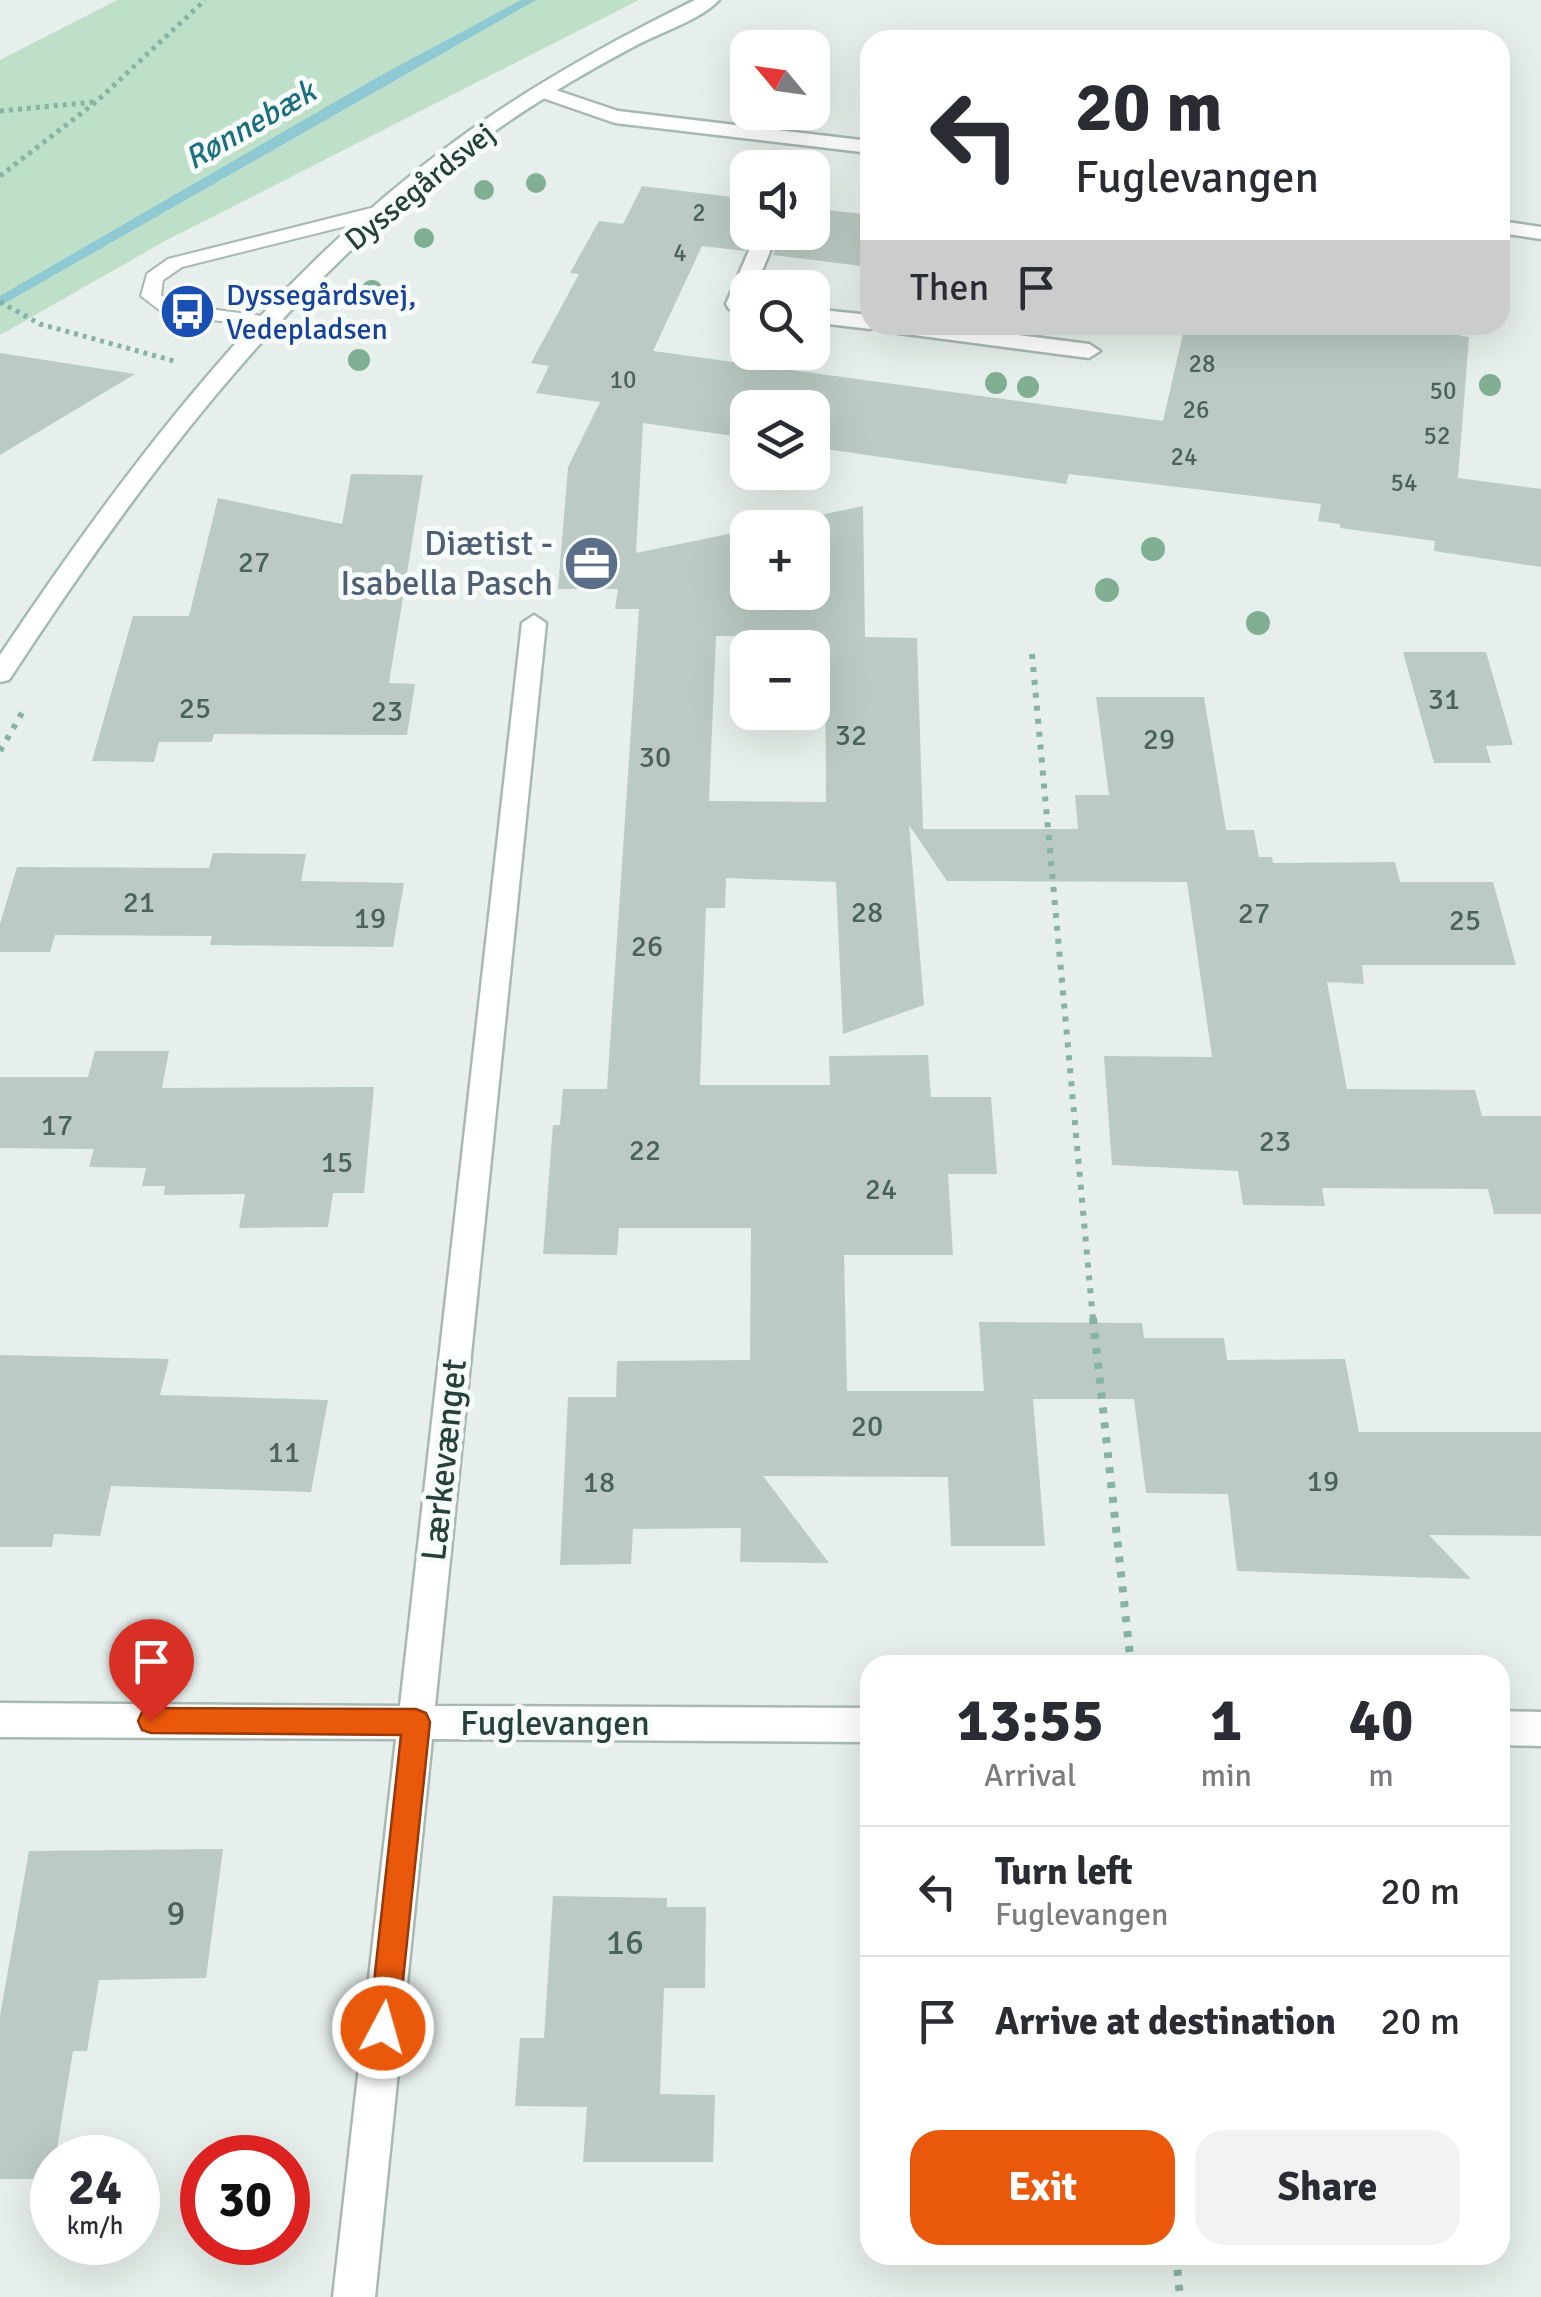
<!DOCTYPE html>
<html lang="en">
<head>
<meta charset="utf-8">
<style>
  body { margin:0; font-family:Signika,sans-serif; background:#f2f2f3; color:#2b2b33; height:100vh; display:flex; flex-direction:column; font-size:38px; white-space:nowrap }
  * { box-sizing:border-box; margin:0 }
  p { font-size:32px; color:#7c7c81 }
  .icon { flex:none; width:55px; height:55px; fill:none; stroke:currentColor; stroke-width:2; stroke-linecap:round; stroke-linejoin:round }
  .map { position:relative; flex:1; overflow:hidden }
  .details { position:absolute; left:860px; top:1655px; width:650px; height:610px; display:flex; flex-direction:column; background:#fff; border-radius:30px; box-shadow:0 10px 40px #0002 }
  .details>* { flex:none }
  .guide { position:absolute; left:860px; top:30px; width:650px; height:305px; border-radius:30px; box-shadow:0 10px 40px #0002; background:#fff; color:#2b2b33; overflow:hidden }
  .needle { width:65px; rotate:299deg }
  .buttons { position:absolute; left:730px; top:30px; display:grid; gap:20px }
  .buttons a { display:grid; place-items:center; width:100px; height:100px; border-radius:20px; background:#fff; box-shadow:0 10px 40px #0002; font-size:50px }
  .speed { position:absolute; left:30px; top:2135px; display:flex; gap:20px; font-size:50px; font-weight:700; text-align:center }
  .speed>* { display:grid; place-content:center; width:130px; height:130px; border-radius:50%; background:#fff; box-shadow:0 10px 40px #0002; line-height:1 }
  .speed small { font-size:25px; font-weight:400 }
  .speed .limit { border:15px solid #d22; background:#fff; color:#111 }
  .pin { position:absolute; display:grid; place-items:center; width:85px; height:85px; color:#fff; margin:-102px -42px; border-radius:50% 50% 50% 0; rotate:-45deg; box-shadow:0 0 10px #0007 }
  .pin .icon { rotate:45deg }
  .me { position:absolute; width:110px; margin:-55px; rotate:6deg; stroke-linejoin:round; filter:drop-shadow(0 0 8px #0008) }
  .turn { display:flex; align-items:center; gap:35px; height:210px; padding:0 50px; font-size:45px }
  .turn .icon { width:130px; height:130px; stroke-width:2.5 }
  .turn b { display:block; font-size:70px; line-height:85px }
  .then { display:flex; align-items:center; height:95px; padding:0 50px; background:#0003; gap:20px; font-size:38px }
  .eta { display:flex; justify-content:space-evenly; align-items:center; height:170px; text-align:center }
  .eta b { font-size:60px; font-weight:700; line-height:70px }
  .cta { display:flex; gap:20px; margin-top:auto; padding:20px 50px }
  .cta a { flex:1; height:115px; border-radius:30px; background:#ea580c; color:#fff; font-size:40px; font-weight:700; line-height:115px; text-align:center }
  .cta a+a { background:#f2f2f3; color:#2b2b33 }
  ul { padding:0; list-style:none }
  li { display:flex; align-items:center; gap:30px; height:130px; padding:0 50px; border-top:2px solid #e1e1e2 }
  li div { flex:1 }
  li b { display:block; font-size:38px }
  li em { font-style:normal }
  .map>svg:first-child { display:block }
  .green { fill:#bfe0c8 }
  .lines { fill:none; stroke-linecap:round; stroke-linejoin:round }
  .stream { fill:#8ec9d4; fill-rule:evenodd }
  .building { fill:#bbcac4; fill-rule:evenodd }
  .lane-casing { stroke:#a8b8b2; stroke-width:4 }
  .street-casing { stroke:#a8b8b2; stroke-width:5 }
  .secondary-casing { stroke:#a4bbb3; stroke-width:5 }
  .path-far2 { stroke:#86b3a5; stroke-width:5; stroke-dasharray:4 5; stroke-linecap:butt }
  .path-far1 { stroke:#86b3a5; stroke-width:6; stroke-dasharray:5 8; stroke-linecap:butt }
  .path { stroke:#86b3a5; stroke-width:8; stroke-dasharray:6 9; stroke-linecap:butt }
  .lane { fill:#fff; fill-rule:evenodd }
  .street { fill:#fff; fill-rule:evenodd }
  .secondary { fill:#fff; fill-rule:evenodd }
  .tree { fill:#80af93 }
  .route { fill:#ea580c; stroke:#983908; stroke-width:2.5 }
  .labels { text-anchor:middle; dominant-baseline:central; stroke-width:10; stroke-linejoin:round; paint-order:stroke }
  .far-number-label { font-size:25px; fill:#4a645c }
  .far-street-label { font-size:30px; fill:#24423a; stroke:#f7fbf9 }
  .far-transit-label { font-size:30px; fill:#164399; stroke:#f7fbf9; text-anchor:start }
  .number-label { font-size:30px; fill:#4a645c }
  .far-water-label { font-size:32px; font-style:italic; fill:#1c6f80; stroke:#f7fbf9 }
  .service-label { font-size:35px; fill:#4e5e75; stroke:#f7fbf9; text-anchor:end }
  .street-label { font-size:35px; fill:#24423a; stroke:#f7fbf9 }
  .near-number-label { font-size:35px; fill:#4a645c }
</style>
</head>
<body>
<div class="map">
<svg width="1541" height="2297" viewBox="0 0 1541 2297">
  <rect width="100%" height="100%" fill="#e6efeb"/>
  <polygon class="green" points="117,0 639,0 165,241 0,335 0,60"/>
  <g class="lines">
    <polygon class="stream" points="521,0 536,0 0,306 0,296 378,77"/>
  </g>
  <g class="building">
    <path d="M642,186L748,199V232H753L745,251L702,246L653,351L1163,421L1185,325H1462L1461,336L1469,337L1458,478L1541,489V567L1434,551L1435,541L1340,528V524L1318,521L1321,504L1069,474L1066,484L812,447V408H748V438L643,423L636,553L748,530V592H812V528H760L863,506L865,637L917,638L923,829H1078L1075,795H1109L1096,697H1204L1226,830H1254L1259,857H1272L1273,863L1395,862L1400,882H1493L1516,965H1362L1364,984L1327,982L1347,1089L1475,1090L1482,1116H1541V1214H1494L1488,1189L1322,1188L1325,1206L1243,1205L1238,1171L1112,1165L1104,1056L1212,1057L1187,882L947,881L909,825L924,1005L843,1034L836,882L726,878L725,908H706L700,1085H830L829,1056L928,1055L931,1097H991L997,1174H948L953,1255H844L847,1391H984L979,1322L1142,1323L1144,1338H1224L1227,1360L1345,1359L1359,1432H1541V1536L1429,1535L1471,1579L1237,1571L1228,1494L1146,1493L1134,1399H1033L1045,1546H951L948,1477L763,1476L829,1563L740,1562L741,1528L633,1529L631,1564L560,1565L568,1397H616L617,1361L750,1360L751,1228H619L617,1255L543,1254L553,1125H560L563,1089H607L639,609H615L618,589H558L568,467L600,402L536,393L549,366L531,363L579,274L570,273L599,221L623,224ZM716,636L825,637L826,802L709,801Z"/>
    <polygon points="812,208 870,215 870,267 773,255 781,232 812,232"/>
    <polygon points="0,353 135,374 0,455"/>
    <polygon points="351,474 423,475 389,683 415,684 407,735 214,734 212,742 159,742 154,762 92,761 133,616 189,616 218,498 342,524"/>
    <polygon points="1403,652 1486,652 1513,745 1486,746 1491,763 1434,763"/>
    <polygon points="213,853 306,854 301,881 404,883 393,947 210,945 212,936 55,935 50,952 0,952 0,924 17,867 209,868"/>
    <polygon points="95,1051 169,1051 162,1088 374,1087 364,1193 333,1193 328,1227 239,1228 245,1194 164,1195 165,1186 142,1186 146,1168 89,1167 94,1149 0,1148 0,1077 88,1077"/>
    <polygon points="0,1355 169,1359 160,1395 328,1400 311,1492 111,1486 100,1536 54,1534 52,1547 0,1547"/>
    <polygon points="223,1849 206,1978 99,1980 87,2051 73,2051 52,2179 0,2179 0,2016 29,1851"/>
    <polygon points="553,1896 667,1898 667,1907 706,1907 705,1988 664,1988 660,2094 715,2095 713,2162 583,2162 587,2107 515,2106 520,2038 544,2038"/>
  </g>
  <g class="lines">
    <defs>
      <polygon id="lane" points="383,205 390,207 390,215 182,267 163,280 161,295 172,304 270,317 277,319 277,327 166,315 141,296 147,274 168,259"/>
      <g id="street">
        <polygon points="541,85 618,111 870,141 870,153 615,123 534,95 531,91"/>
        <polygon points="1500,221 1541,227 1541,239 1500,233"/>
        <polygon points="757,232 778,232 755,288 748,288 748,312 729,309 726,304"/>
        <polygon points="812,309 870,315 870,325 879,325 870,329 812,322"/>
        <polygon points="880,325 941,325 1089,344 1100,351 1089,358 891,332"/>
        <polygon points="534,615 546,623 435,1706 870,1708 870,1742 432,1739 375,2297 333,2297 396,1739 0,1737 0,1703 400,1706 522,623"/>
        <polygon points="1500,1711 1541,1712 1541,1746 1500,1745"/>
      </g>
      <path id="secondary" d="M695,0H719C699,21 660,32 633,47C576,77 519,112 467,151C279,293 137,484 9,680L0,682V655C127,465 269,278 454,142C530,86 612,41 695,0Z"/>
    </defs>
    <use href="#lane" class="lane-casing"/>
    <use href="#street" class="street-casing"/>
    <use href="#secondary" class="secondary-casing"/>
    <g class="path-far2">
      <polyline points="0,111 94,102"/>
      <polyline points="0,176 96,102 205,0"/>
      <polyline points="0,302 40,324 174,361"/>
    </g>
    <g class="path-far1">
      <polyline points="1032,654 1093,1320"/>
      <polyline points="0,751 22,713"/>
    </g>
    <g class="path">
      <polyline points="1093,1318 1131,1665"/>
      <polyline points="1176,2255 1180,2297"/>
    </g>
    <use href="#lane" class="lane"/>
    <use href="#street" class="street"/>
    <use href="#secondary" class="secondary"/>
  </g>
  <g class="tree">
    <circle cx="536" cy="183" r="10"/>
    <circle cx="484" cy="190" r="10"/>
    <circle cx="424" cy="238" r="10"/>
    <circle cx="372" cy="291" r="11"/>
    <circle cx="359" cy="360" r="11"/>
    <circle cx="996" cy="383" r="11"/>
    <circle cx="1490" cy="385" r="11"/>
    <circle cx="1028" cy="387" r="11"/>
    <circle cx="1153" cy="549" r="12"/>
    <circle cx="1107" cy="590" r="12"/>
    <circle cx="1258" cy="623" r="12"/>
  </g>
  <polygon class="route" points="151,1708 416,1709 426,1713 430,1722 398,2028 394,2039 383,2043 373,2039 369,2028 401,1735 151,1733 142,1730 138,1721 142,1712"/>
  <defs>
    <symbol id="bus-disc" viewBox="-11 -11 22 22"><circle r="9.5" fill="#1a4fb4" stroke="#f7fbf9"/><path d="M-5-6H5V4H4V6H2V4H-2V6H-4V4H-5ZM-3.5-4V0h7V-4ZM-3.5 1.2v1.5H-2V1.2ZM2 1.2v1.5H3.5V1.2Z" fill="#fff"/></symbol>
    <symbol id="office-disc" viewBox="-11 -11 22 22"><circle r="9.5" fill="#5c6f8a" stroke="#f7fbf9"/><path d="M-6-3h4V-5.5h4V-3h4V5H-6ZM-1-4.5V-3h2v-1.5ZM-6 0V1H6V0Z" fill="#fff"/></symbol>
  </defs>
  <g fill-rule="evenodd">
    <use href="#bus-disc" x="156" y="280" width="63" height="63"/>
    <use href="#office-disc" x="560" y="532" width="63" height="63"/>
  </g>
  <g class="labels">
    <g class="far-number-label">
      <text x="699" y="212">2</text>
      <text x="680" y="252">4</text>
      <text x="1202" y="363">28</text>
      <text x="623" y="379">10</text>
      <text x="1443" y="390">50</text>
      <text x="1196" y="409">26</text>
      <text x="1437" y="435">52</text>
      <text x="1184" y="456">24</text>
      <text x="1404" y="482">54</text>
    </g>
    <g class="far-street-label">
      <text transform="translate(420 187) rotate(-39)">Dyssegårdsvej</text>
    </g>
    <g class="far-transit-label">
      <text x="226" y="295">Dyssegårdsvej,<tspan x="226" dy="34">Vedepladsen</tspan></text>
    </g>
    <g class="number-label">
      <text x="254" y="562">27</text>
      <text x="1444" y="699">31</text>
      <text x="195" y="708">25</text>
      <text x="387" y="711">23</text>
      <text x="851" y="735">32</text>
      <text x="1159" y="739">29</text>
      <text x="655" y="757">30</text>
      <text x="139" y="902">21</text>
      <text x="867" y="912">28</text>
      <text x="1254" y="913">27</text>
      <text x="370" y="918">19</text>
      <text x="1465" y="920">25</text>
      <text x="647" y="946">26</text>
      <text x="57" y="1125">17</text>
      <text x="1275" y="1141">23</text>
      <text x="645" y="1150">22</text>
      <text x="337" y="1162">15</text>
      <text x="881" y="1189">24</text>
      <text x="867" y="1426">20</text>
      <text x="284" y="1452">11</text>
      <text x="1323" y="1481">19</text>
      <text x="599" y="1482">18</text>
    </g>
    <g class="far-water-label">
      <text transform="translate(250 125) rotate(-30)">Rønnebæk</text>
    </g>
    <g class="service-label">
      <text x="553" y="543">Diætist -<tspan x="553" dy="40">Isabella Pasch</tspan></text>
    </g>
    <g class="street-label">
      <text transform="translate(444 1460) rotate(-84)">Lærkevænget</text>
      <text x="555" y="1723">Fuglevangen</text>
    </g>
    <g class="near-number-label">
      <text x="176" y="1913">9</text>
      <text x="625" y="1942">16</text>
    </g>
  </g>
</svg>
<div class="buttons">
<a><svg class="needle" viewBox="-14 -14 28 28"><path d="M0-13l5 13h-10z" fill="#e53935"/><path d="M0 13l5-13h-10z" fill="#7c7c81"/></svg></a>
<a><svg class="icon" aria-label="sound" viewBox="0 0 24 24"><path d="M4 9h4l5-4v14l-5-4H4zM17 9q2 3 0 6"/></svg></a>
<a><svg class="icon" aria-label="search" viewBox="0 0 24 24"><circle cx="10" cy="10" r="6"/><path d="M15 15l6 6"/></svg></a>
<a><svg class="icon" aria-label="layers" viewBox="0 0 24 24"><path d="M12 4l9 5-9 5-9-5zM3 14l9 5 9-5"/></svg></a>
<a>+</a>
<a>−</a>
</div>
<div class="speed"><div>24<small>km/h</small></div><div class="limit">30</div></div>
<div class="pin" style="left:151px;top:1721px;background:#d93025"><svg class="icon" aria-label="arrive" viewBox="0 0 24 24"><path d="M6 21V4h12l-3 4 3 4H6"/></svg></div>
<svg class="me" style="left:383px;top:2028px" viewBox="-20 -20 40 40"><circle r="17" fill="#ea580c" stroke="#fff" stroke-width="3"/><path d="M0-11L8 9 0 5-8 9z" fill="#fff"/></svg>
<div class="guide">
<div class="turn"><svg class="icon" aria-label="left" viewBox="0 0 24 24"><path d="M17 20v-9H6M10 6l-5 5 5 5"/></svg><div><b>20 m</b>Fuglevangen</div></div>
<div class="then">Then<svg class="icon" aria-label="arrive" viewBox="0 0 24 24"><path d="M6 21V4h12l-3 4 3 4H6"/></svg></div>
</div>
<section class="details">
<div class="eta">
<div><b>13:55</b><p>Arrival</p></div>
<div><b>1</b><p>min</p></div>
<div><b>40</b><p>m</p></div>
</div>
<ul>
<li><svg class="icon" aria-label="left" viewBox="0 0 24 24"><path d="M17 20v-9H6M10 6l-5 5 5 5"/></svg><div><b>Turn left</b><p>Fuglevangen</p></div><em>20 m</em></li>
<li><svg class="icon" aria-label="arrive" viewBox="0 0 24 24"><path d="M6 21V4h12l-3 4 3 4H6"/></svg><div><b>Arrive at destination</b></div><em>20 m</em></li>
</ul>
<div class="cta"><a>Exit</a><a>Share</a></div>
</section>
</div>
</body>
</html>
